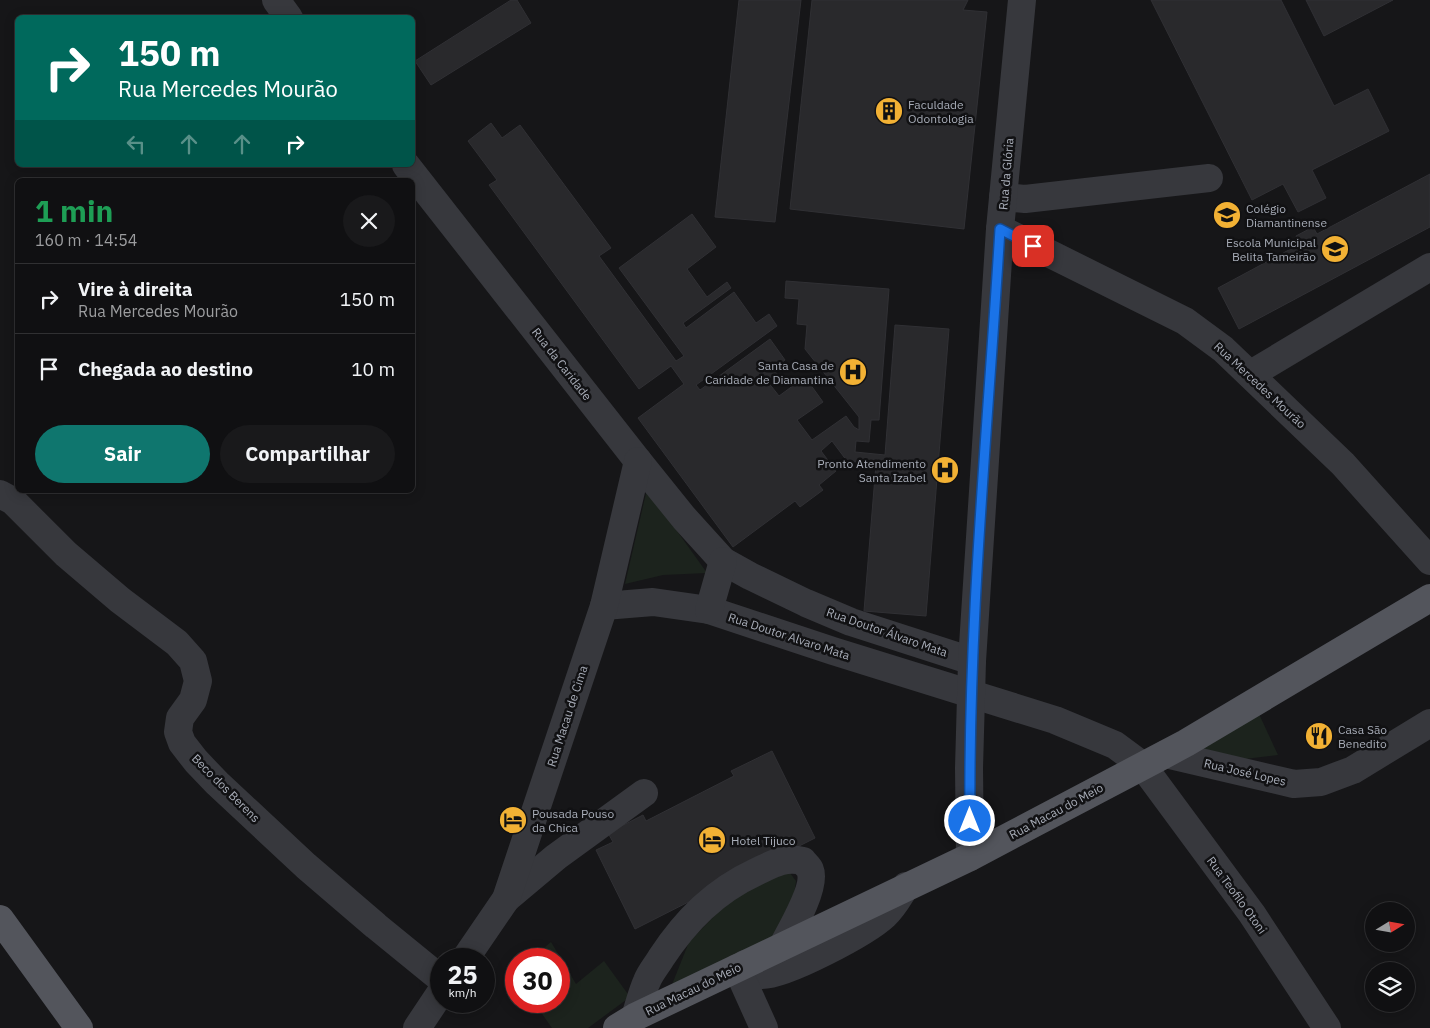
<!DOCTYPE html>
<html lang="pt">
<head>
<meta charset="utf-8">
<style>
  body { margin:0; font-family:"IBM Plex Sans",sans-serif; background:#19191b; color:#f1f3f6; height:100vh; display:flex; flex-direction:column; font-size:19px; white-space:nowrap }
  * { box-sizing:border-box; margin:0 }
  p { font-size:16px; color:#9c9d9f }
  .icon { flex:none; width:28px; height:28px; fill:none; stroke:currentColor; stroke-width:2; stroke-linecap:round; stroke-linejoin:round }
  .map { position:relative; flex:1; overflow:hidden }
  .side { position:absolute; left:15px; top:178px; width:400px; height:315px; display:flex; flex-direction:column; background:#101012; border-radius:8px; box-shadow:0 2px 12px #0003,0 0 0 1px #303032 }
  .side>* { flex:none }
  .banner { position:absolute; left:15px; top:15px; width:400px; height:152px; border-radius:8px; box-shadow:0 2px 12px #0003,0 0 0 1px #303032; background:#00695c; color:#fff; overflow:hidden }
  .needle { width:32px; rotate:79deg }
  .controls { position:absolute; left:1365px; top:902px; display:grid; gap:10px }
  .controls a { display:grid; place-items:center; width:50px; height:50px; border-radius:50%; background:#101012; box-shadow:0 2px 12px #0003,0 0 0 1px #303032; font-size:25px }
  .speed { position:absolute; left:430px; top:948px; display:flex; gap:10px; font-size:25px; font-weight:700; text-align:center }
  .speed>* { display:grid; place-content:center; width:65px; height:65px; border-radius:50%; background:#101012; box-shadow:0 2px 12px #0003,0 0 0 1px #303032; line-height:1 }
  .speed small { font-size:12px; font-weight:400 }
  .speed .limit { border:8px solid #d22; background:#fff; color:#111 }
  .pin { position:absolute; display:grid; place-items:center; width:42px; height:42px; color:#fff; margin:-21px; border-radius:10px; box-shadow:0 2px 8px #0006 }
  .me { position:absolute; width:55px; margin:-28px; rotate:0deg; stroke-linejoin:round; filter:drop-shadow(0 0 4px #0008) }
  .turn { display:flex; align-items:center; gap:18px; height:105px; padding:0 20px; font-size:22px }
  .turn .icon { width:65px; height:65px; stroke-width:2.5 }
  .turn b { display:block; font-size:35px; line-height:42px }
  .lanes { display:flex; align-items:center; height:48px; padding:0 20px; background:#0003; justify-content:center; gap:25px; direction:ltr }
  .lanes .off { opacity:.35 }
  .round { display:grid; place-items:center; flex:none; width:52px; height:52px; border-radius:26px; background:#19191b }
  .head { display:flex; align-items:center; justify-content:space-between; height:85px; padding:0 20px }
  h1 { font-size:30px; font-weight:700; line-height:38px; color:#1e9e55 }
  .action { display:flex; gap:10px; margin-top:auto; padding:10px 20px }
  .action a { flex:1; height:58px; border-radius:30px; background:#0f766e; color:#fff; font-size:20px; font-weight:700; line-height:58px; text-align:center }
  .action a+a { background:#19191b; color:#f1f3f6 }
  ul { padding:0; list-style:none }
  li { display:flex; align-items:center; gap:15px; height:70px; padding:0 20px; border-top:1px solid #303032 }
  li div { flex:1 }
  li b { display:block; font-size:19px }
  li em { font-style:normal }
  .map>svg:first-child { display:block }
  .green { fill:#1c231d }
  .building { fill:#29292c; stroke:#303034 }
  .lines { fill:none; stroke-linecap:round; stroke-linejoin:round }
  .minor { stroke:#37383d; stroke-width:28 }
  .major { stroke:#53555c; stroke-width:28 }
  .route-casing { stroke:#114b97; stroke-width:12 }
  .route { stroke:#1a73e8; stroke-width:9 }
  .labels { text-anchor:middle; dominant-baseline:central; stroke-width:5; stroke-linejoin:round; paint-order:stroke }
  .poi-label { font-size:12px; fill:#a8adb8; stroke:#111113; text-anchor:start }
  .street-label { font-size:12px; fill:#a8adb8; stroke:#111113 }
</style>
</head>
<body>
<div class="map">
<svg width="1430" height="1028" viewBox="0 0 1430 1028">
  <rect width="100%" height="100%" fill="#161618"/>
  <g class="green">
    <polygon points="647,489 707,573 663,575 625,584"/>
    <polygon points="1259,714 1278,755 1236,760 1192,750"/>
    <polygon points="774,871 790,873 796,881 793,904 774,936 671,987 689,942 721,909"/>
    <polygon points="551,942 576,984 604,961 630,997 588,1028 552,1028 533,1001 559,1001 559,959 531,959"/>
  </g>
  <g class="building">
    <polygon points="511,0 517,0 531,23 431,85 415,61"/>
    <polygon points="739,0 801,0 775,222 715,217"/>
    <polygon points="812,0 968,0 963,10 987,12 964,229 790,209"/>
    <polygon points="1151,0 1281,0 1334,106 1368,89 1389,131 1312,170 1326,198 1298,212 1283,184 1252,200"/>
    <polygon points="1306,0 1393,0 1324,36"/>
    <polygon points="491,123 502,138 520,125 611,248 599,256 676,361 684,356 619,268 692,214 716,247 687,269 707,297 727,282 731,288 683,323 686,328 734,292 756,323 769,314 777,326 696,385 700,390 770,339 785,360 773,369 778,375 768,382 779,396 805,377 823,402 797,420 812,440 846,416 854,427 859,430 859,417 805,349 807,325 797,324 799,299 785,298 786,281 889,289 879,420 871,420 869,442 856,441 855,452 885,455 895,325 949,329 926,616 864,611 876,464 847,461 832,441 821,451 836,471 819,485 823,490 800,507 795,501 733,547 638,418 684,384 671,366 639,389 489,185 497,180 468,141"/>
    <polygon points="1430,174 1430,227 1239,329 1218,288 1300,244 1296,236 1313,227 1317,234"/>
    <polygon points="772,751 815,838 635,929 596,850 613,842 608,833 643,815 646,821 734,776 731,771"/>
  </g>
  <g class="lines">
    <g class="minor">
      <polyline points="276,0 289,18"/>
      <polyline points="406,165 638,461 684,518 723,561 750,576 806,603 851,622 972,661"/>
      <polyline points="1003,197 1025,199 1209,178"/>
      <polyline points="1000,229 1185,321 1223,349 1343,464 1430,561"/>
      <polyline points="1251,374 1430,267"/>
      <polyline points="0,494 13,501 66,554 120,600 177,643 193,661 198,681 193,700 180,718 178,732 182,743 196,761 217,783 306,866 376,926 441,979"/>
      <polyline points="604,606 653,602 709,610 833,651 1055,720 1115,745 1142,765 1252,914 1327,1028"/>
      <polyline points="709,610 723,561"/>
      <polyline points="1166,754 1294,784 1321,782 1353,770 1430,723"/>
      <polyline points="970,857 969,768 972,661 1000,229 1022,0"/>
      <polyline points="506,899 556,857 644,793"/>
      <polyline points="465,959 506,899 527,836 604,606 638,461"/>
      <path d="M745,964C750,969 754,974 761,975C785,976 867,932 885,915C894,907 900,895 906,886"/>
      <polyline points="737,968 764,1028"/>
      <path d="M635,1017C639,1005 642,992 647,981C650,973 657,965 661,958C686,920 715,891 756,872C773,864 783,857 803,861C805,864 809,867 810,870C817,886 790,932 782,947"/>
      <polyline points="417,1028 441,992"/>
    </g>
    <g class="major">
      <polyline points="0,919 79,1028"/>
      <polyline points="617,1028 635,1017 970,857 1156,759 1186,743 1430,598"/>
    </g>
  </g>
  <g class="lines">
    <defs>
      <path id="route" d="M970,821C968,624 988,426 1000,229L1033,246"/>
    </defs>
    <use href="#route" class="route-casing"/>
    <use href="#route" class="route"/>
  </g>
  <defs>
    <symbol id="building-disc" viewBox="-11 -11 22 22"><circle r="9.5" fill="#f2b134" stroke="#111113"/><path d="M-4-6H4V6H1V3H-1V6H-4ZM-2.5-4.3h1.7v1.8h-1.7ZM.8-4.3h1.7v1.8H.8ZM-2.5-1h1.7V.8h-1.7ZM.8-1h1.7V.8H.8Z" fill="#111"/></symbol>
    <symbol id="school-disc" viewBox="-11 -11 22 22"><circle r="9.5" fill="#f2b134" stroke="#111113"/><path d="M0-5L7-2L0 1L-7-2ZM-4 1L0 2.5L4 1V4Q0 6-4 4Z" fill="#111"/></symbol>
    <symbol id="hospital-disc" viewBox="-11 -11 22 22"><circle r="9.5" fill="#f2b134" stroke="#111113"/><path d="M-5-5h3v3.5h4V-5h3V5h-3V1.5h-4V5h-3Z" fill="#111"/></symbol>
    <symbol id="restaurant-disc" viewBox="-11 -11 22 22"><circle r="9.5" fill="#f2b134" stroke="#111113"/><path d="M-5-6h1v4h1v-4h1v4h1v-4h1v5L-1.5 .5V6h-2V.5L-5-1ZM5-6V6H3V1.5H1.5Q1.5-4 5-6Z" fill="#111"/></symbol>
    <symbol id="hotel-disc" viewBox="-11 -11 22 22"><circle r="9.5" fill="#f2b134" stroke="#111113"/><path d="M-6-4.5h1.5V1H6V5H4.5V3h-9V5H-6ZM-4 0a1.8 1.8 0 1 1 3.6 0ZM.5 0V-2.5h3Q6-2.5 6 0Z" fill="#111"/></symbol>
  </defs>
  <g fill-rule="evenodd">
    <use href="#building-disc" x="873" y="95" width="32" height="32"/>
    <use href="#school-disc" x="1211" y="199" width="32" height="32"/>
    <use href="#school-disc" x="1319" y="233" width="32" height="32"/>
    <use href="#hospital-disc" x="837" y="356" width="32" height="32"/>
    <use href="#hospital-disc" x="929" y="454" width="32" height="32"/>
    <use href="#restaurant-disc" x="1303" y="720" width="32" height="32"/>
    <use href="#hotel-disc" x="497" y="804" width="32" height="32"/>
    <use href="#hotel-disc" x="696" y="824" width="32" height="32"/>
  </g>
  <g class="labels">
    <g class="poi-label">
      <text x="908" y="104">Faculdade<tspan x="908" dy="14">Odontologia</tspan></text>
      <text x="1246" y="208">Colégio<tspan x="1246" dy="14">Diamantinense</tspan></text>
      <text x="1316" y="242" text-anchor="end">Escola Municipal<tspan x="1316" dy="14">Belita Tameirão</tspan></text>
      <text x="834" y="365" text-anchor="end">Santa Casa de<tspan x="834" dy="14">Caridade de Diamantina</tspan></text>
      <text x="926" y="463" text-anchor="end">Pronto Atendimento<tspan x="926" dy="14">Santa Izabel</tspan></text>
      <text x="1338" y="729">Casa São<tspan x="1338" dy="14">Benedito</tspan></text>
      <text x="532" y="813">Pousada Pouso<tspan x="532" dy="14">da Chica</tspan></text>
      <text x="731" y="840">Hotel Tijuco</text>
    </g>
    <g class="street-label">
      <text transform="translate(1006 174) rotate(-85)">Rua da Glória</text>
      <text transform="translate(562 364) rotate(52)">Rua da Caridade</text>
      <text transform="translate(1260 385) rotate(43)">Rua Mercedes Mourão</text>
      <text transform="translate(887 632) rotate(19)">Rua Doutor Álvaro Mata</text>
      <text transform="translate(789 636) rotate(18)">Rua Doutor Alvaro Mata</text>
      <text transform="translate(567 716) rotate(-72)">Rua Macau de Cima</text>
      <text transform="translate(1245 772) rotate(13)">Rua José Lopes</text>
      <text transform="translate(226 788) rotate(45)">Beco dos Berens</text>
      <text transform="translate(1056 811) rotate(-28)">Rua Macau do Meio</text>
      <text transform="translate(1237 895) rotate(54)">Rua Teofilo Otoni</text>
      <text transform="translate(693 989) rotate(-26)">Rua Macau do Meio</text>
    </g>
  </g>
</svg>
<div class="controls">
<a><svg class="needle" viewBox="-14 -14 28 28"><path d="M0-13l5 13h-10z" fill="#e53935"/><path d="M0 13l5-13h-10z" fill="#9c9d9f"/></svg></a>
<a><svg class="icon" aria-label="layers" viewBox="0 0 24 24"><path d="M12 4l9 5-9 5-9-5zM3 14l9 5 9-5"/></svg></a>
</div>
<div class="speed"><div>25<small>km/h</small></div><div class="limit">30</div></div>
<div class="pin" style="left:1033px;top:246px;background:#d93025"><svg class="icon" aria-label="arrive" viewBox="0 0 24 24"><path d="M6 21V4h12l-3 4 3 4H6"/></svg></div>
<svg class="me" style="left:970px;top:821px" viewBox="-20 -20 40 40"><circle r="17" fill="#1a73e8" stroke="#fff" stroke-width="3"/><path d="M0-11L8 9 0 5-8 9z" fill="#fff"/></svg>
<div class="banner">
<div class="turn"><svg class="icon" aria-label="right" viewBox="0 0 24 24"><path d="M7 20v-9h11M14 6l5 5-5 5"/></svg><div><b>150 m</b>Rua Mercedes Mourão</div></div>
<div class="lanes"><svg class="icon off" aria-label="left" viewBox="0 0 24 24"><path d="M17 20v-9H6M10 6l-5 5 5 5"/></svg><svg class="icon off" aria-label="ahead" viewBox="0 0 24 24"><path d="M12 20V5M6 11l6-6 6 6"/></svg><svg class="icon off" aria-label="ahead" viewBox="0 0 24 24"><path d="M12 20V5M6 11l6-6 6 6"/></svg><svg class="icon" aria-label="right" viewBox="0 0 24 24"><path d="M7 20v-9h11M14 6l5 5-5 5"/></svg></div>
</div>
<section class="side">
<div class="head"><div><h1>1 min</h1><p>160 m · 14:54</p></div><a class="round"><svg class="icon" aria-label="close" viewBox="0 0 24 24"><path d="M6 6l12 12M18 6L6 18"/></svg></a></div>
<ul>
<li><svg class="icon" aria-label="right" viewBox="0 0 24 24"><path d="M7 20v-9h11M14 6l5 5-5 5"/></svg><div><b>Vire à direita</b><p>Rua Mercedes Mourão</p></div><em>150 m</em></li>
<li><svg class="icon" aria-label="arrive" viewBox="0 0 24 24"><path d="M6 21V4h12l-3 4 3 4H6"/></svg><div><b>Chegada ao destino</b></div><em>10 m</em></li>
</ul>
<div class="action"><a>Sair</a><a>Compartilhar</a></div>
</section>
</div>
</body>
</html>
